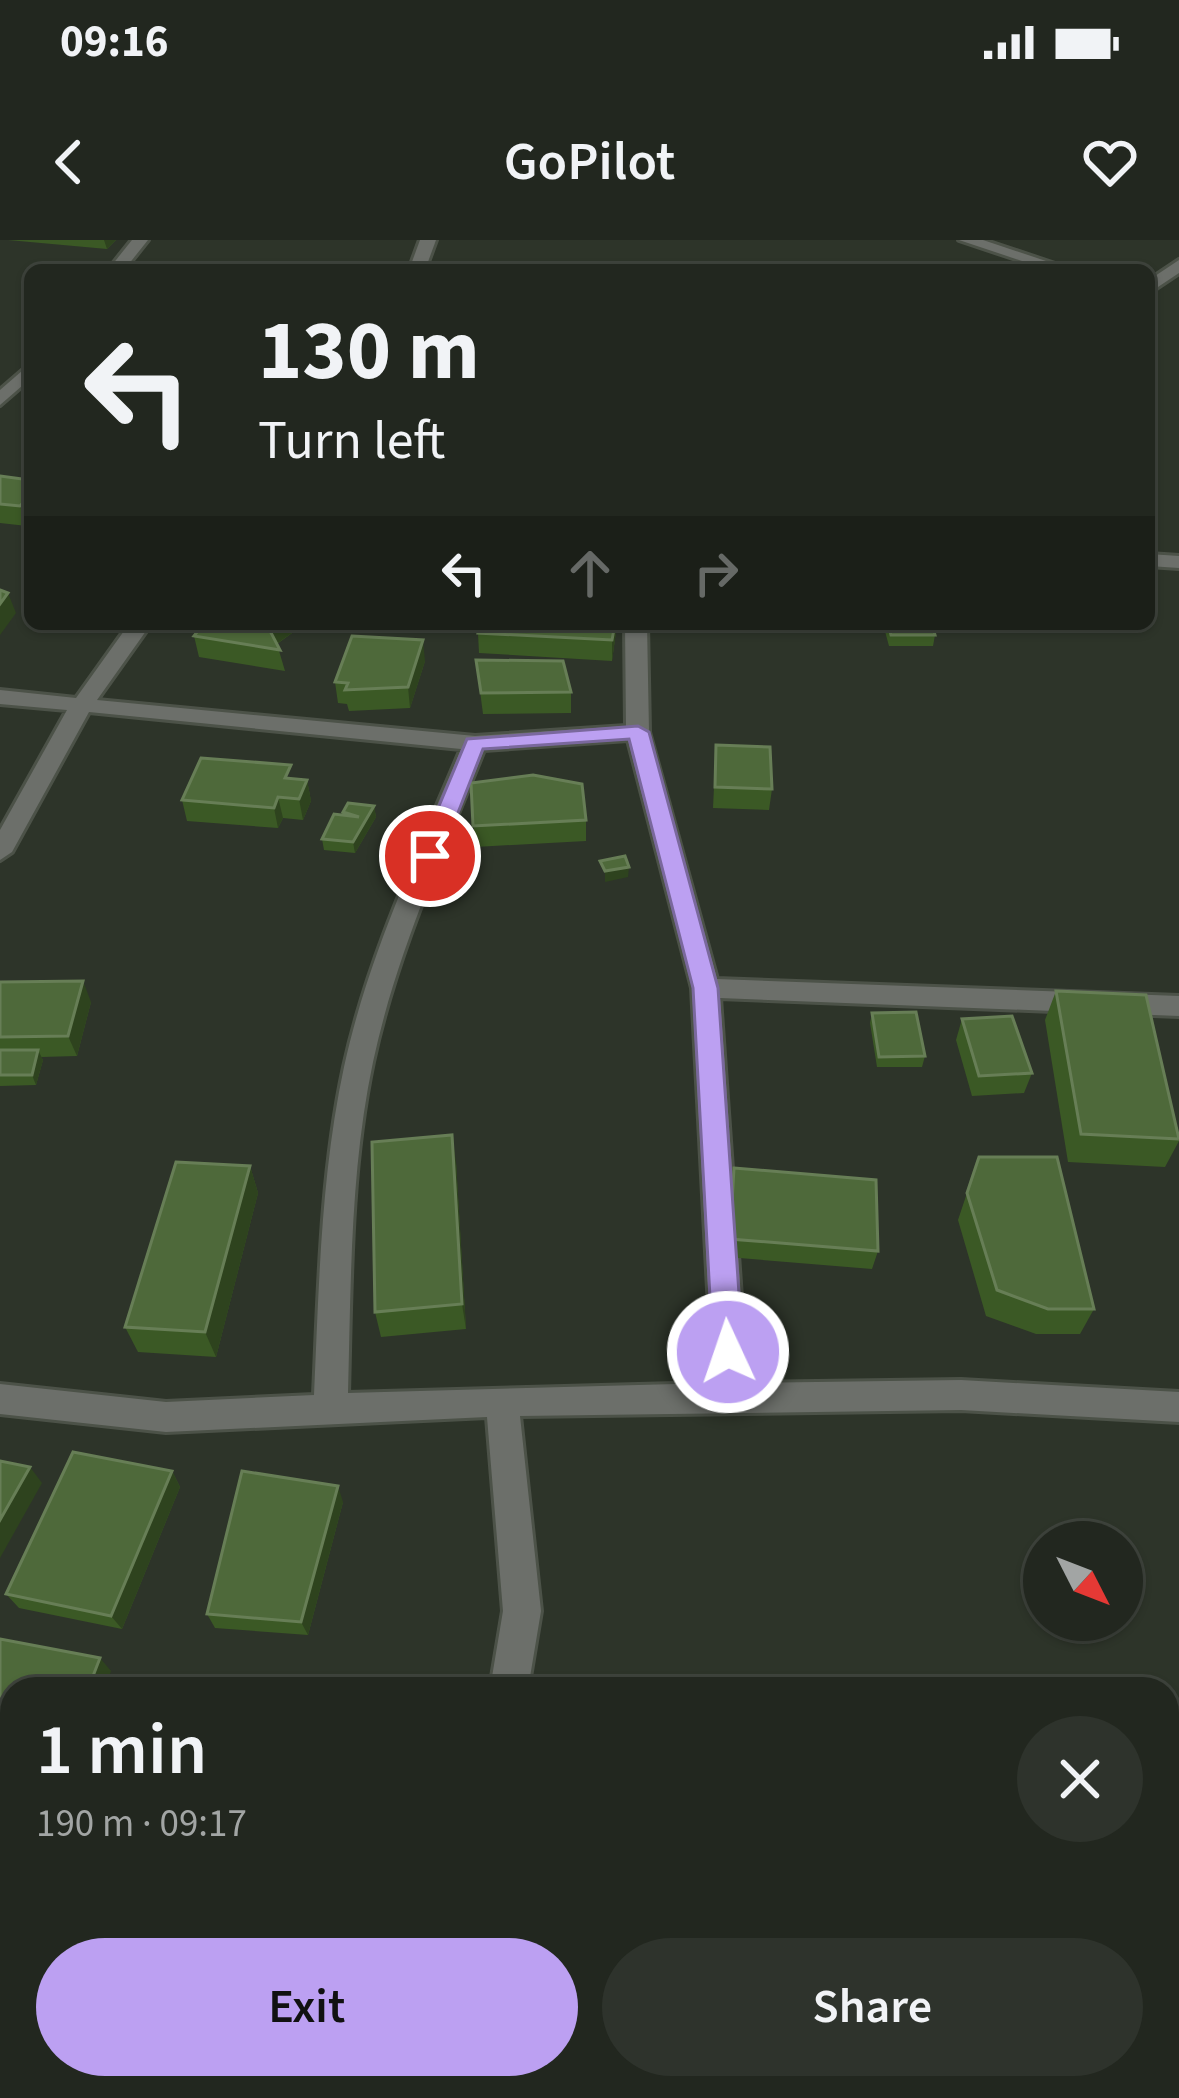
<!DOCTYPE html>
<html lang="en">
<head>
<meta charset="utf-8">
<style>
  body { margin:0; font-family:"Source Sans 3",sans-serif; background:#2e332c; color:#f1f3f6; height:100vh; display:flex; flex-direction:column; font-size:45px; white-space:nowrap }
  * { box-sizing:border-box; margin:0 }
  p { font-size:39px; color:#a2a5a4 }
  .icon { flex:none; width:66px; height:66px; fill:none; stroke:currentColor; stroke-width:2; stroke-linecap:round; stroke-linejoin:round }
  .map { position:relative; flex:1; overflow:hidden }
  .panel { position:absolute; left:0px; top:1437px; width:1179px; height:423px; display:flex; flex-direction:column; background:#22271f; border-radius:36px 36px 0 0; box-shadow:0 3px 9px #0004,0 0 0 3px #3f443d }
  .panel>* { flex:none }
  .banner { position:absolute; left:24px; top:24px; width:1131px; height:366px; border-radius:18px; box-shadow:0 3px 9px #0004,0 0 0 3px #3f443d; background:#22271f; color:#f1f3f6; overflow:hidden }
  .needle { width:78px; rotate:132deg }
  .buttons { position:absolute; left:1023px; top:1281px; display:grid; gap:24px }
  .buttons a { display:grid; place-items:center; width:120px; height:120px; border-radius:50%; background:#22271f; box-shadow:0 3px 9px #0004,0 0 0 3px #3f443d; font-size:60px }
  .pin { position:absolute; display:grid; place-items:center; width:102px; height:102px; color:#fff; margin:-51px; border:6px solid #fff; border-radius:50%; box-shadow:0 3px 12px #0007 }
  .me { position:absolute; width:132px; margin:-66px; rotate:357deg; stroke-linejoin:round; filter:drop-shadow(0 0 9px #0008) }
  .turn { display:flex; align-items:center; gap:42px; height:252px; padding:0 36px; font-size:54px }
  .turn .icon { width:156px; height:156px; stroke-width:2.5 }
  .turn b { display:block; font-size:84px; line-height:102px }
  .lanes { display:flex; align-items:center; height:114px; padding:0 36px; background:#0003; justify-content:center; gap:60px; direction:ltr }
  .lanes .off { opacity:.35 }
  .round { display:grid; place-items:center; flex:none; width:126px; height:126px; border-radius:63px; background:#2e332c }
  .overview { display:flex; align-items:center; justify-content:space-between; height:204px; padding:0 36px }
  h1 { font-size:72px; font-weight:600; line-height:90px }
  .primary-button { display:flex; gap:24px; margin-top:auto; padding:24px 36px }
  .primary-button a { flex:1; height:138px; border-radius:72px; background:#bca0f2; color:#111; font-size:48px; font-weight:600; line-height:138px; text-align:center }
  .primary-button a+a { background:#2e332c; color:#f1f3f6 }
  .status { display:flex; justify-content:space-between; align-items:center; height:84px; padding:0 60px; background:#22271f; direction:ltr }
  .status svg { height:33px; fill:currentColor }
  header { display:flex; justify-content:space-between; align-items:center; height:156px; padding:0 36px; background:#22271f; font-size:54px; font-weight:600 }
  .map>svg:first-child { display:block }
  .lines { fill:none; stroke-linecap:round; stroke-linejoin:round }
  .minor-casing { stroke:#4c5248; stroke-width:6 }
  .minor { fill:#6c6f6a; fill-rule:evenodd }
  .wall { fill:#3b5925 }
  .shaded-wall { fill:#2e431e }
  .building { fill:#4e693a; stroke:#677e56; stroke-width:3 }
  .route { fill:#bca0f2; stroke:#7a689d; stroke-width:3 }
</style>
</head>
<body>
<div class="status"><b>09:16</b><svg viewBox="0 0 49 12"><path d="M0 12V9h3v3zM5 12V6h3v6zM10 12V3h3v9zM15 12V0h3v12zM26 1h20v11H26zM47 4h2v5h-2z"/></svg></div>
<header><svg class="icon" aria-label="back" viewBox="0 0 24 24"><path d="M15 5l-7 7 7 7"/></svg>GoPilot<svg class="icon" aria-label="heart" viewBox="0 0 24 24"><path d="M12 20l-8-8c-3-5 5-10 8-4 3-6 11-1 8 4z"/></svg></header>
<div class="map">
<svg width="1179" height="1858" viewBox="0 0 1179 1858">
  <rect width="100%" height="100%" fill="#2d3429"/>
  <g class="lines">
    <defs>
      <g id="minor">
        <polygon points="132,0 148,0 124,30 108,30"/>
        <polygon points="420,0 436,0 425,30 409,30"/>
        <polygon points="959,0 983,0 1073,30 1049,30"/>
        <polygon points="1179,20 1179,33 1149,53 1149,40"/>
        <polygon points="30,124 30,139 0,165 0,150"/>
        <polygon points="1149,314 1179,316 1179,328 1149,326"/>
        <path d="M129,384H151L97,460L475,496L626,486L625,384H647L649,492L717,739L1179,756V776L720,758L747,1143L961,1140L1179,1152V1182L961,1170L520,1176L541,1371L528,1449H490L503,1371L487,1177L166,1192L0,1174V1144L166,1162L314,1155C319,1045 321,934 344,827C368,716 418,612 461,509L89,472L12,612L0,620V590L67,470L0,464V450L76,458ZM628,500L692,748L713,1143L348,1153C351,1043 350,931 373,822C396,714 443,612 484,510Z"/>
        <polygon points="401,1848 445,1848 442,1858 398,1858"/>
      </g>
    </defs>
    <use href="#minor" class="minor-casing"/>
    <use href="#minor" class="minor"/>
  </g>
  <g class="wall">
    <polygon points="8,0 116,0 107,9"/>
    <polygon points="0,236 30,240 30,283 27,286 0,283"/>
    <polygon points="203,384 298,384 299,388 277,404 285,431 199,417 194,396"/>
    <polygon points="617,384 612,421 479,413 478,393"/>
    <polygon points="883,384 932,384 935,395 933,406 889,406"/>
    <polygon points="1098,384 1148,384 1146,389 1100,388"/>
    <polygon points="476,420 571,452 571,473 483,474"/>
    <polygon points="425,421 410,468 349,471 347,464 338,463 335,442"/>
    <polygon points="716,505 772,549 769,570 713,568"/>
    <polygon points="293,539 307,540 311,561 303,580 283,578 278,588 187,581 182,560"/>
    <polygon points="471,543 586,580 586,601 475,607"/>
    <polygon points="374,566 376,577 355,613 324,610 322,599 344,575 343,572"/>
    <polygon points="0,742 91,762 77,816 41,817 43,820 36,845 0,846"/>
    <polygon points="1056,751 1179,897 1179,901 1165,927 1068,922 1045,780"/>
    <polygon points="872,773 925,816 922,827 877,827 870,783"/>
    <polygon points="962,779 1032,833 1024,853 972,856 956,800"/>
    <polygon points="979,917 1094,1069 1080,1094 1036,1094 986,1076 958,980"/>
    <polygon points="456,922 466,1089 381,1097 375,1072"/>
    <polygon points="250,926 258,953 216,1117 138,1112 125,1087"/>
    <polygon points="734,928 878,1011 872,1029 727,1017"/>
    <polygon points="172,1231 180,1247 122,1389 19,1368 6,1354"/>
    <polygon points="343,1262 308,1395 215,1388 207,1374"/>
    <polygon points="0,1399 111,1431 12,1449 12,1487 0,1485"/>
    <polygon points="1179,1502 1179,1630 1167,1627 1170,1510"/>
    <polygon points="1076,1848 1167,1848 1179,1858 1076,1858"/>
  </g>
  <g class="shaded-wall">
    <polygon points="104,0 116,0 107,9"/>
    <polygon points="30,255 30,283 27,286 20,266"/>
    <polygon points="8,353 16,373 0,395 0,364"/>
    <polygon points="272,384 298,384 299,388 272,407 268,387"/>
    <polygon points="615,384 617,384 612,421 612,400"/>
    <polygon points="423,400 425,421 410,468 408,447"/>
    <polygon points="307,540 311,561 303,580 299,559"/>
    <polygon points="278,557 283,578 278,588 274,568"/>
    <polygon points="374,566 376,577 355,613 353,602"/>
    <polygon points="629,627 628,637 605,642 605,631"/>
    <polygon points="83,741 91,762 77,816 68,796"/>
    <polygon points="38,810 43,820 36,845 32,835"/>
    <polygon points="452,895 456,922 466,1089 462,1064"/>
    <polygon points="250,926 258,953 216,1117 205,1092"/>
    <polygon points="30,1227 42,1243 0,1318 0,1280"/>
    <polygon points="172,1231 180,1247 122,1389 111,1376"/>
    <polygon points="338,1246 343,1262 308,1395 301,1382"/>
    <polygon points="100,1418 111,1431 105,1449 88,1449"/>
  </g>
  <g class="building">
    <polygon points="0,236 30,240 30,255 20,266 0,264"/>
    <polygon points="0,350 8,353 0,364"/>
    <polygon points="203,384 272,384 268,387 280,410 194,396"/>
    <polygon points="480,384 615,384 612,400 478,393"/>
    <polygon points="888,384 932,384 935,395 891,395"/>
    <polygon points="352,396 423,400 408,447 345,450 348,443 335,442"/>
    <polygon points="476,420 563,421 571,452 481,453"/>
    <polygon points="716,505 770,507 772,549 715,547"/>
    <polygon points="201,518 291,525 285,538 307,540 299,559 278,557 274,568 182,560"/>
    <polygon points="533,535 582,544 586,580 473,586 471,543"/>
    <polygon points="348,563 374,566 353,602 322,599 334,574 359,577 343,572"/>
    <polygon points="625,616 629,627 605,631 600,621"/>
    <polygon points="83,741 68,796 0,797 0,742"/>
    <polygon points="1056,751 1146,755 1179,899 1081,894"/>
    <polygon points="916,772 925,816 879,817 872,773"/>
    <polygon points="1012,776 1032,833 979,836 962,779"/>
    <polygon points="0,810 38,810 32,835 0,835"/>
    <polygon points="452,895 462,1064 375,1072 372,902"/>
    <polygon points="979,917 1057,917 1094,1069 1048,1069 997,1050 967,953"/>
    <polygon points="176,922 250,926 205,1092 125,1087"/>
    <polygon points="734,928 876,940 878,1011 730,999"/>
    <polygon points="73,1212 172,1231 111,1376 6,1354"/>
    <polygon points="0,1221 30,1227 0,1280"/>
    <polygon points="242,1231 338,1246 301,1382 207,1374"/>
    <polygon points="0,1399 100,1418 88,1449 12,1449 12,1478 0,1475"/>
    <polygon points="1167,1776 1179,1778 1179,1858 1096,1858 1095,1848 1167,1848"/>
  </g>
  <polygon class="route" points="638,486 649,492 718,748 743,1112 728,1126 713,1112 693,748 629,499 483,509 441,616 430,623 418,616 467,499"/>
</svg>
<div class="buttons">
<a><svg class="needle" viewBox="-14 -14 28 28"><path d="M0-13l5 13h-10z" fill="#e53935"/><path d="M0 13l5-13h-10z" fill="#a2a5a4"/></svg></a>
</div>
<div class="pin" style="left:430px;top:616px;background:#d93025"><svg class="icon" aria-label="arrive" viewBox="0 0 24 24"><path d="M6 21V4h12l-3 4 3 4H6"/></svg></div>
<svg class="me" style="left:728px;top:1112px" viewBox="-20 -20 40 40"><circle r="17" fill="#bca0f2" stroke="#fff" stroke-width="3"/><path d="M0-11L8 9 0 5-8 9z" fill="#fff"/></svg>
<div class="banner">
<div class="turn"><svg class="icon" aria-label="left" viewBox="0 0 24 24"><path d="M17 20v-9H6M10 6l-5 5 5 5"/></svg><div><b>130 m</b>Turn left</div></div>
<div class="lanes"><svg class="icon" aria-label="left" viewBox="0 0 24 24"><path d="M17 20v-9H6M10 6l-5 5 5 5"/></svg><svg class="icon off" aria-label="ahead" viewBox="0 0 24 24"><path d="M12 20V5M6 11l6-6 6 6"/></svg><svg class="icon off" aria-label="right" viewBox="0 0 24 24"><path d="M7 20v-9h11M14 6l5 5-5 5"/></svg></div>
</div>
<section class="panel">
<div class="overview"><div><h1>1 min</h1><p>190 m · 09:17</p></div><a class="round"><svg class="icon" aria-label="close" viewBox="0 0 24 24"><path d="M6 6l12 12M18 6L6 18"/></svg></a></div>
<div class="primary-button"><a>Exit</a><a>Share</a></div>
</section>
</div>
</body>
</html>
